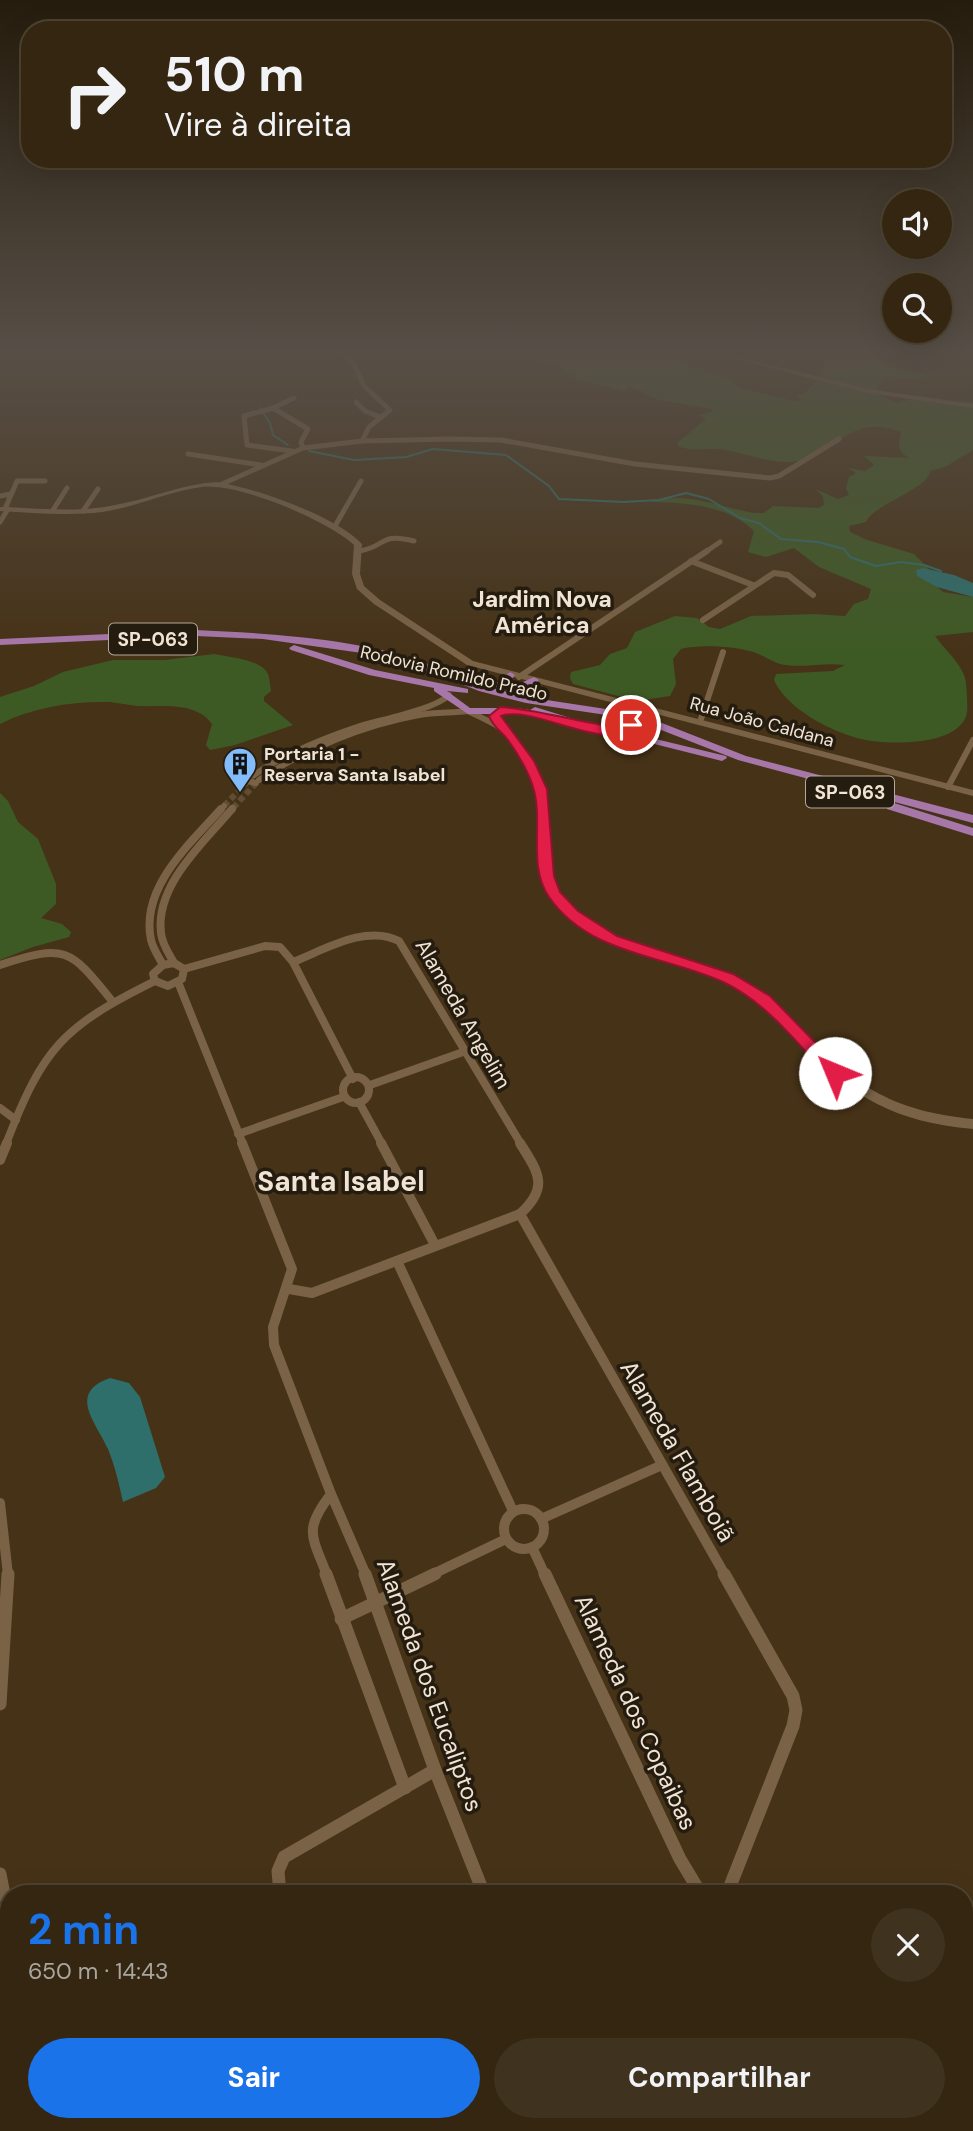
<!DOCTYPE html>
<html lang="pt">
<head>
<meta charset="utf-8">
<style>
  body { margin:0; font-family:"DM Sans",sans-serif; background:#3f321f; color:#f1f3f6; height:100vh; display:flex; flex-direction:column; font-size:26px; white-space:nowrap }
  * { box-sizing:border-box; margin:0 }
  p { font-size:23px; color:#a9a59f }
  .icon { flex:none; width:38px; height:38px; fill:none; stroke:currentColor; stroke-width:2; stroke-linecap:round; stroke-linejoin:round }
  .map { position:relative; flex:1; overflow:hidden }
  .panel { position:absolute; left:0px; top:1885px; width:973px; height:247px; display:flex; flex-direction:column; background:#342611; border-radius:28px 28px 0 0; box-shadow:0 7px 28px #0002,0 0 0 2px #4e4331 }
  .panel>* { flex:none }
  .banner { position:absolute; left:21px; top:21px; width:931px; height:147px; border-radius:28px; box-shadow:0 7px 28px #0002,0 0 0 2px #4e4331; background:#342611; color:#f1f3f6; overflow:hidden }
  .tools { position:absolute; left:882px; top:189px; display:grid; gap:14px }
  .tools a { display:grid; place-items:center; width:70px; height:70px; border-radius:50%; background:#342611; box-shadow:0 7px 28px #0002,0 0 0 2px #4e4331; font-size:35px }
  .pin { position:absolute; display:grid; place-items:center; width:60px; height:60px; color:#fff; margin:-30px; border:4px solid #fff; border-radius:50%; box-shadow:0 2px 7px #0007 }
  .me { position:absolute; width:77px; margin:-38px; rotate:315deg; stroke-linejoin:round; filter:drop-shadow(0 0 5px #0008) }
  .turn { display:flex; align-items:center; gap:24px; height:147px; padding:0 28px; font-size:32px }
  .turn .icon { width:91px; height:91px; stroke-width:2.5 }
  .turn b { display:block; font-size:49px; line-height:60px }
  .round { display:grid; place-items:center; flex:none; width:74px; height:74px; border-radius:37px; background:#3f321f }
  .head { display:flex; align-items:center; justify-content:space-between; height:119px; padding:0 28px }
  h1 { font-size:42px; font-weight:700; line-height:52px; color:#1a73e8 }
  .button { display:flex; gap:14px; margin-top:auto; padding:14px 28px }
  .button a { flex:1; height:80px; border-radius:42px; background:#1a73e8; color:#fff; font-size:28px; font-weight:700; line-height:80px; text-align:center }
  .button a+a { background:#3f321f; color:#f1f3f6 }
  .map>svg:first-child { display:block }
  .green { fill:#3e5a24 }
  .water { fill:#2e6e6b }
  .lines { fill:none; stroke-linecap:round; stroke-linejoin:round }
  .stream { stroke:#2e6e6b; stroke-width:2 }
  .street-tunnel { stroke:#604d33; stroke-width:6; stroke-dasharray:6 3.5; stroke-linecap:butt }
  .street-far4 { stroke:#796246; stroke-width:5 }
  .street-far3 { stroke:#796246; stroke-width:6 }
  .street-far2 { stroke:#796246; stroke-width:8 }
  .street-far1 { stroke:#796246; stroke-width:10 }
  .street { stroke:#796246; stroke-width:13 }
  .secondary { fill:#796246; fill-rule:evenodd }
  .primary { fill:#a777aa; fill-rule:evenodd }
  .route { fill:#e11d48; stroke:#92132f; stroke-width:2 }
  .labels { text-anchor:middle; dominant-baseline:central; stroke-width:7; stroke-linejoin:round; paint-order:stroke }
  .far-street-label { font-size:18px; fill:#f1e4d4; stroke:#251c10 }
  .far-poi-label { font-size:18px; font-weight:bold; fill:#f1e4d4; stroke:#251c10; text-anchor:start }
  .shield { fill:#251c10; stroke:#b4a899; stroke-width:2 }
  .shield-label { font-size:19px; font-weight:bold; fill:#f1e4d4 }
  .street-label { font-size:21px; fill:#f1e4d4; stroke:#251c10 }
  .far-district-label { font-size:23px; font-weight:bold; fill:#f1e4d4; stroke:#251c10 }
  .near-street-label { font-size:24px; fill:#f1e4d4; stroke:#251c10 }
  .district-label { font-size:28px; font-weight:bold; fill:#f1e4d4; stroke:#251c10 }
</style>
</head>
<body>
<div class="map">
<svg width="973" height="2131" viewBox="0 0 973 2131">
  <rect width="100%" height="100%" fill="#463217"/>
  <g class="green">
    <path d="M536,352H665L690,365L689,369L698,368C713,380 723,369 740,388L798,402L800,400L797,396C809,393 820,378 825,367L823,360L802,352H848L878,359L907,371L927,374C914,384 897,374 882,378L877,391L881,396L897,403L913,399L973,402V450L945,467L930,471C929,489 872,505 866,522L849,526L850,532L867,540L914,554L929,569L935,585L943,592L973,597V632L935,636C944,649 958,660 964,675C967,682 966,689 967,696C967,705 969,714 963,722C947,746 885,745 861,739C831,732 786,708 774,680L776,674L833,671L845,665C825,662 805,668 786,665C774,664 767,657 756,653C738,646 699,644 681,649L673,659L676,684L670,696L637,701L573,684L570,678L571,672L600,665L610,654L627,648L635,632L675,616L697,618L709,627L720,629L751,616L814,614L845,616L854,604L868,599L871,589L819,567L794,548L766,557L748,552L754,531C729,505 685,503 652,502C684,490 722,508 754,513H764L773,506L818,508L824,505L823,496L815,489L838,499L849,495L846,488L849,477L856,473L847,468L865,471L874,465L864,456L909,458C896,450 899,445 901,432C854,414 841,447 801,460C779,467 748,454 726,450C710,446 695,453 678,446V442L706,419L699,415L712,412V409L659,400L629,386L625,391L578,380L561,368L541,363Z"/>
    <path d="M214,654C228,657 261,659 268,674C270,679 270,686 271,691L264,697V701L293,725L235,745L210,750L206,745L212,724C196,701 161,707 137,706C128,705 119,703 110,702C73,701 33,707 0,724V697L34,686L63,672L113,660H165Z"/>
    <polygon points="0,793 8,801 18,822 38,839 56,884 56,904 41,918 62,924 71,932 69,937 33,947 0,960"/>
  </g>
  <g class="water">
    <polygon points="923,568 954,575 973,583 973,597 937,587 917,576 916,570"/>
    <path d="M110,1378L129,1383L140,1397L165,1477L156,1488L123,1502C119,1484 115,1466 108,1449C96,1422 67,1393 110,1378Z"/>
  </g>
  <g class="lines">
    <g class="stream">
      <polyline points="260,408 270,423 273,435 288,445"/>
      <polyline points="309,451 354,460 406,457 433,449 506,455 549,486 559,499 624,502 659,500 686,493 709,499 740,518 759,523 781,539 818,542 844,549 850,557 876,566 901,562 924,565 941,571"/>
    </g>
    <g class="street-tunnel">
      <polyline points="224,806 254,775"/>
      <polyline points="233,808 259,780"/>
    </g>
    <g class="street-far4">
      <polyline points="339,352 353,362 364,386 390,410 369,427 362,441"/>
      <polyline points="356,402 365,411 380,417"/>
      <polyline points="273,408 308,429 301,442 303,448"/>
      <polyline points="292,451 247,445 244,416 273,408 294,398"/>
      <polyline points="188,454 261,465"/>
      <polyline points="222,484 303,448 362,441 449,439 501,440 635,464 770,478 779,476 839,439"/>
      <polyline points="0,496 11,494"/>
      <polyline points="5,509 17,481 45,481"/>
      <polyline points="53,510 67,488"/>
      <polyline points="83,511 98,489"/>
      <polyline points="0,522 8,509"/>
      <polyline points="335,526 361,481"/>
      <path d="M359,551C387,547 378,532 414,541"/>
      <polyline points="704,553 720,542"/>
    </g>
    <g class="street-far3">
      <polyline points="691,561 753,585"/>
      <polyline points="703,620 774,573 788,575 813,595"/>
      <polyline points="519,677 707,551"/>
      <polyline points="700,722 723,652"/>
      <path d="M254,775C286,753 321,739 357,727C379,720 436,709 449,695"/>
      <path d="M259,780C305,749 364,725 419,715C435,712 452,713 468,711"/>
      <polyline points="248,781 256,783"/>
      <polyline points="948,787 973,740"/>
      <polyline points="220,811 224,806"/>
      <polyline points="231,811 233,808"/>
    </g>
    <g class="street-far2">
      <path d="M293,962C324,950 366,924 399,941L521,1144"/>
      <path d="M174,963C169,954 162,944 161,933C155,885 204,842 232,809"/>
      <polygon points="174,963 184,969 182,979 168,986 155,981 153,974 163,965"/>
      <path d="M0,965C67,943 70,949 113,1002"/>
      <path d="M163,965C159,957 153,949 151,940C140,887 190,844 221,809"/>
      <polyline points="184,969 265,946 280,947 293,962 353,1079"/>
      <polyline points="178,982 243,1144"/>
      <circle cx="356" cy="1090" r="13"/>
      <polyline points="370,1085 463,1052"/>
      <polyline points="359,1102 382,1144"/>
      <polyline points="0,1108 16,1120"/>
      <polyline points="238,1134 343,1097"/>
      <path d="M6,1144C43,1048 62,1027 155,981"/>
    </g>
    <g class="street-far1">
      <polyline points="242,1143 292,1269 273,1327 274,1345 331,1494 366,1575"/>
      <polyline points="381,1143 435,1245"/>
      <polyline points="0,1160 7,1143"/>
      <polyline points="520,1214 725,1575"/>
      <polyline points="397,1261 513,1511"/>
      <path d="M289,1289L312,1293L520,1214C550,1187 538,1172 520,1143"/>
      <polyline points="0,1503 8,1575"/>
      <circle cx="524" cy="1529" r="20"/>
      <polyline points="541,1519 662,1465"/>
      <polyline points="532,1547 545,1575"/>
      <path d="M327,1575C312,1536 303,1530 331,1494"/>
      <polyline points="431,1575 506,1539"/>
    </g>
    <g class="street">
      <polyline points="326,1574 405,1788"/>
      <polyline points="365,1574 435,1770 484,1894"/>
      <polyline points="545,1574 680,1859 701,1894"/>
      <polyline points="724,1574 793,1696 796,1710 793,1726 727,1894"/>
      <polyline points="341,1619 435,1574"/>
      <polyline points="0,1704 8,1574"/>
      <polyline points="0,1874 9,1920"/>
      <polyline points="280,1894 278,1871 284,1857 435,1770"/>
      <polyline points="0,2051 9,2019"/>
      <polyline points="576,2123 579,2131"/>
      <polyline points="638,2131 641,2123"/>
    </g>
    <g class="secondary">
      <polygon points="709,352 718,352 868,389 973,404 973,408 868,393"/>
      <path d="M217,482C255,488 336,516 362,544L360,574L364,586L380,600L473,661L973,790V796L467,665L374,604L357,589L352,574L354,545C327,520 237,482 201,487C167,492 136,507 102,512C68,516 34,513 0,511V507C38,508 77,513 115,505C150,499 182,484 217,482Z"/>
      <path d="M468,708L491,719L497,709H503L505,711L500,720C519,740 539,761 546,790C554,824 540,868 563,898C603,950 679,950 734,976C761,990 781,1012 803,1033C858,1088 894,1111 973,1119V1129C894,1122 853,1097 797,1042C775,1021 756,998 728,984C673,955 599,957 557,905C530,872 543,830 536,792C534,780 528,768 522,757C517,749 510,739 502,733C492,725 477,719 465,713L463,711Z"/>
    </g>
    <g class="primary">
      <path d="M196,630C264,633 350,638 415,659C437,667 458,676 480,684L485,681L498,682L510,672L515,675L505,687H488L523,696L516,691L523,682L534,677L539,680L527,690L539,696L540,699L639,714L746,756L973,815V823L738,760L633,719L526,703L479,691L407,663L369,654L263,639L196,636L0,645V639Z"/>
      <polygon points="294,645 375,670 468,689 468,693 447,691 470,708 516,708 530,710 535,707 577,720 726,756 727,758 722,761 547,717 543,719 516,714 468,714 434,691 434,688 369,675 291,650 289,648"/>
      <polygon points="891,802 973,828 973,836 887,809 887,803"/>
    </g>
  </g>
  <linearGradient id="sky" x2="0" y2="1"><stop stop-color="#261c0d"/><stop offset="0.54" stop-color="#574f47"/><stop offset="1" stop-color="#574f47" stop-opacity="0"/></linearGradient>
  <rect width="973" height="650" fill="url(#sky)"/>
  <path class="route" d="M500,707C537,709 573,721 609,726C620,728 626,721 635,722L637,725C609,756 534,704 501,716L534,761L547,789L554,876L560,892L578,911L617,936L733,974L770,996L840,1068L843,1073L840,1077H829C797,1043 766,1002 723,982C664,955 589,955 549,897C527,866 544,821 533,787C528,771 518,754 508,740C501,731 493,727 489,716Z"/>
  <defs>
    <symbol id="building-pin" viewBox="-11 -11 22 30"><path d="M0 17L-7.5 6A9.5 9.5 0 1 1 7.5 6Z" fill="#83bcfb" stroke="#251c10"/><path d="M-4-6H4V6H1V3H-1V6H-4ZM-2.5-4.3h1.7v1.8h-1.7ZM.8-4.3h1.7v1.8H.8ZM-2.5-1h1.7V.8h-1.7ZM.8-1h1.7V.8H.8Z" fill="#111"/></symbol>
  </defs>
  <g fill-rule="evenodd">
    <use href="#building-pin" x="221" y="745" width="38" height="52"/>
  </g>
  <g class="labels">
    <g class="far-street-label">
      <text transform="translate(454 673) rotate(13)">Rodovia Romildo Prado</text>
      <text transform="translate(762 722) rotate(15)">Rua João Caldana</text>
    </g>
    <g class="far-poi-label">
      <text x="264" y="754">Portaria 1 -<tspan x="264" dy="21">Reserva Santa Isabel</tspan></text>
    </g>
    <g class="shield">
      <rect x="109" y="623.5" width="88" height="31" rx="5"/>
      <rect x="806" y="776.5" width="88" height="31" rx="5"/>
    </g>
    <g class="shield-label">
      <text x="153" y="639">SP-063</text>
      <text x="850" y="792">SP-063</text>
    </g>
    <g class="street-label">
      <text transform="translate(463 1014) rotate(60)">Alameda Angelim</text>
    </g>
    <g class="far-district-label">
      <text x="542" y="599">Jardim Nova<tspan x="542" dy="26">América</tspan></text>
    </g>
    <g class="near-street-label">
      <text transform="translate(678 1451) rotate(60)">Alameda Flamboiã</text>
      <text transform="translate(430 1685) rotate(70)">Alameda dos Eucaliptos</text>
      <text transform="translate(636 1712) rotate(65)">Alameda dos Copaibas</text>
    </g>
    <g class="district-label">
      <text x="341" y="1181">Santa Isabel</text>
    </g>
  </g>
</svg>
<div class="tools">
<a><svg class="icon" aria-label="sound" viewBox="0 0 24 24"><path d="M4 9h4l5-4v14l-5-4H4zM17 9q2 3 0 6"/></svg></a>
<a><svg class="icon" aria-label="search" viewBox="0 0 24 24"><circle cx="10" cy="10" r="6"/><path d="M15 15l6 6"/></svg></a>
</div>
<div class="pin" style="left:631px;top:725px;background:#d93025"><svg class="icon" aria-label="arrive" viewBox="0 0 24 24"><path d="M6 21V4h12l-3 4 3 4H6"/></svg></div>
<svg class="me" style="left:835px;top:1073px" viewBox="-20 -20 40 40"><circle r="19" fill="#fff"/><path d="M0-13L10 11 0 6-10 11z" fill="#e11d48"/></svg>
<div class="banner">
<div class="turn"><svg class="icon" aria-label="right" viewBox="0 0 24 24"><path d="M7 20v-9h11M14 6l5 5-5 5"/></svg><div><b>510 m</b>Vire à direita</div></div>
</div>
<section class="panel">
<div class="head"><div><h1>2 min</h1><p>650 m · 14:43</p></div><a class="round"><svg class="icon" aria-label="close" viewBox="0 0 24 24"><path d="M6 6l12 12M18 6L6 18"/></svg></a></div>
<div class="button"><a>Sair</a><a>Compartilhar</a></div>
</section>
</div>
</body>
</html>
